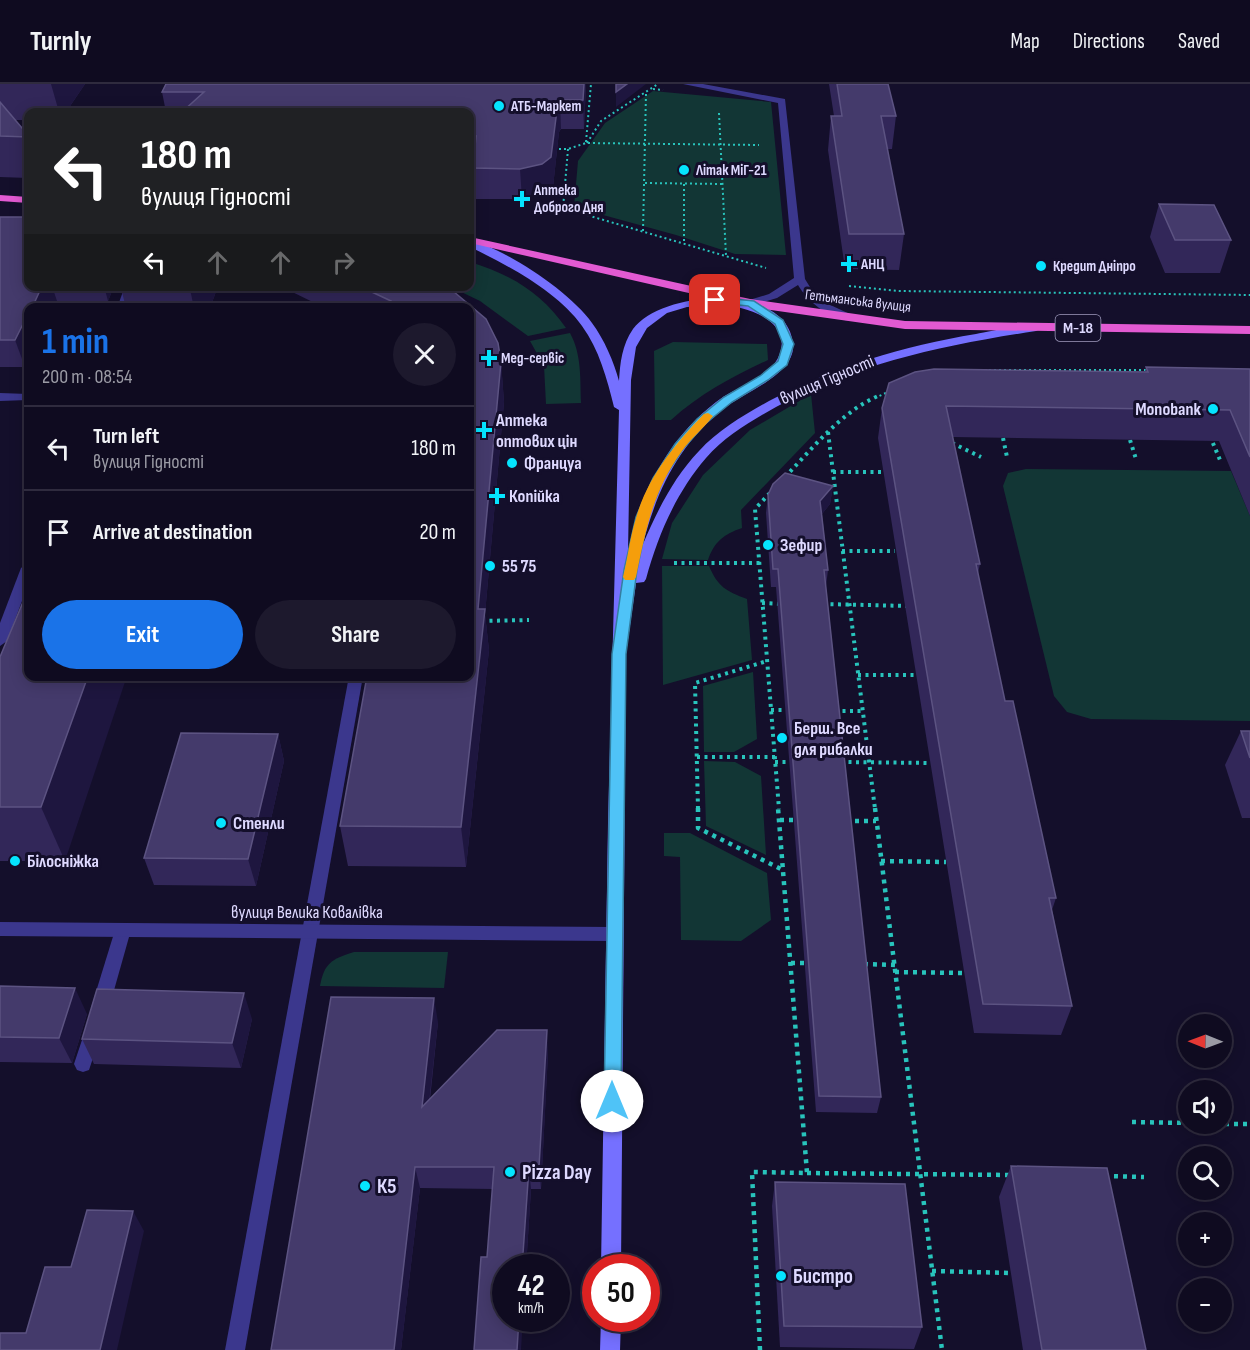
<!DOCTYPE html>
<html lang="en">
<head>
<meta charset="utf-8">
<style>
  body { margin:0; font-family:"Sofia Sans Condensed",sans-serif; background:#1d192d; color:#f1f3f6; height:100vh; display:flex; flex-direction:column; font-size:22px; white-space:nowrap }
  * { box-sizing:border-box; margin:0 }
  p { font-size:20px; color:#9b9ba5 }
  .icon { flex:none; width:33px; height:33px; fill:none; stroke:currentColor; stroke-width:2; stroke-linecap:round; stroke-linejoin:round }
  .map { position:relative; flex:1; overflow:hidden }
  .side { position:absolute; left:24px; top:219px; width:450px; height:378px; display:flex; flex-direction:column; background:#0f0b20; border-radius:12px; box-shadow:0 3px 15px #0003,0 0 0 2px #2f2b3e }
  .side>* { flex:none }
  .top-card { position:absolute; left:24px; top:24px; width:450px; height:183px; border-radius:12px; box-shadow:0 3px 15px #0003,0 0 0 2px #2f2b3e; background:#202124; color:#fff; overflow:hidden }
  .needle { width:39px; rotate:271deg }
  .fabs { position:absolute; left:1178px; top:930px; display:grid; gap:12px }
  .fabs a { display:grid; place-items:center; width:54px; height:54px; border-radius:50%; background:#0f0b20; box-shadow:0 3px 15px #0003,0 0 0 2px #2f2b3e; font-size:30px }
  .speed { position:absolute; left:492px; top:1170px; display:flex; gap:12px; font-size:30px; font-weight:700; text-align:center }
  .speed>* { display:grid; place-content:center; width:78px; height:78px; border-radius:50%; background:#0f0b20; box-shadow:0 3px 15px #0003,0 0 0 2px #2f2b3e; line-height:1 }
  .speed small { font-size:15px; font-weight:400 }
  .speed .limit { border:9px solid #d22; background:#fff; color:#111 }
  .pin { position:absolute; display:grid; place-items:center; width:51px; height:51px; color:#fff; margin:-26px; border-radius:12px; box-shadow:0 3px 9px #0006 }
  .me { position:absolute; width:66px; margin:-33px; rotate:0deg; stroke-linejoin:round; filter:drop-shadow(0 0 4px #0008) }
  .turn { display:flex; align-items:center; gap:21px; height:126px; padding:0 18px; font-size:27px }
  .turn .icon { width:78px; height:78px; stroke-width:2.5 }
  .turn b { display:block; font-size:42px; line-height:51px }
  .lanes { display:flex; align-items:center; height:57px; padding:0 18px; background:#0003; justify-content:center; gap:30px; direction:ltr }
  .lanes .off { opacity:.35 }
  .round { display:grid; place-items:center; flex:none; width:63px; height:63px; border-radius:32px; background:#1d192d }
  .overview { display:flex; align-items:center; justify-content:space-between; height:102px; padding:0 18px }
  h1 { font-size:36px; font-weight:700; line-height:45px; color:#1a73e8 }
  .cta { display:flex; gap:12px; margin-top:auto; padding:12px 18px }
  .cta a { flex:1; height:69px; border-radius:36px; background:#1a73e8; color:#fff; font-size:24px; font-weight:700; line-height:69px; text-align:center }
  .cta a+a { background:#1d192d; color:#f1f3f6 }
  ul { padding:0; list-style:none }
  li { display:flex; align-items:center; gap:18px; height:84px; padding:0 18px; border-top:2px solid #2f2b3e }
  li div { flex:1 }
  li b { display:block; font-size:22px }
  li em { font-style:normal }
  header { display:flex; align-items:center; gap:36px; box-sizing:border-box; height:84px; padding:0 30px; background:#0f0b20; border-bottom:2px solid #2f2b3e }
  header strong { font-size:28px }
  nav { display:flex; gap:33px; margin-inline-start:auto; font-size:21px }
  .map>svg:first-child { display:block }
  .green { fill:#123635 }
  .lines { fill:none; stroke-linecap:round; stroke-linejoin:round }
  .path-far2 { stroke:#28c4bc; stroke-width:2; stroke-dasharray:2 3; stroke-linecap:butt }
  .path-far1 { stroke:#28c4bc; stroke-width:4; stroke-dasharray:3 4.5; stroke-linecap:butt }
  .path { stroke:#28c4bc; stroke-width:4.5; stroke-dasharray:4 5; stroke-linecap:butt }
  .service { fill:#3b378d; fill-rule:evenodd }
  .minor { fill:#3b378d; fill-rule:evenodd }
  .secondary { fill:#7570ff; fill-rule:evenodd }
  .trunk { fill:#e25ad2; fill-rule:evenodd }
  .wall { fill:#322759 }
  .shaded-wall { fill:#1e163f }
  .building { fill:#443a6b; stroke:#5c5382; stroke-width:1.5 }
  .route { fill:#4fc3f7; stroke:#337fa1; stroke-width:1.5 }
  .slow { fill:#f59e0b }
  .poi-dot { fill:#05e4ff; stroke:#140f2b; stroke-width:2 }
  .labels { text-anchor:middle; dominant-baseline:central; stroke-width:6; stroke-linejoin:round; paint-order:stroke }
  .far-poi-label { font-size:15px; font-weight:bold; fill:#ded9ff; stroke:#140f2b; text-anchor:start }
  .far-street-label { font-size:15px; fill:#ded9ff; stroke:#140f2b }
  .shield { fill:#140f2b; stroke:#a19cbf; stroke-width:1.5 }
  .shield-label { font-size:16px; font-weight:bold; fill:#ded9ff }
  .street-label { font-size:18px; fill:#ded9ff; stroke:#140f2b }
  .poi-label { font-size:18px; font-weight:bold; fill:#ded9ff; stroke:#140f2b; text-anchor:start }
  .near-poi-label { font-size:21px; font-weight:bold; fill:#ded9ff; stroke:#140f2b; text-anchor:start }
</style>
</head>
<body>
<header>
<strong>Turnly</strong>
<nav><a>Map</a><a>Directions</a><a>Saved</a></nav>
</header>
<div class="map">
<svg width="1250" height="1266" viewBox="0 0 1250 1266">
  <rect width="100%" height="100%" fill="#140f2b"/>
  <g class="green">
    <polygon points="653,7 771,18 786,171 735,170 676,151 574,123 578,77 605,39"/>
    <path d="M470,178C510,190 542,209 566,244L528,252L480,217L451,203L470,202Z"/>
    <path d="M570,249C582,271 580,295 581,319L546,320L544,282L530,257Z"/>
    <path d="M673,258L767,260L768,276C733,292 700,310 671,336H655L654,267Z"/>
    <path d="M811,310L815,349L741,426L742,444C724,450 714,458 708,476L662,475L672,439L703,391L750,346Z"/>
    <polygon points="1026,385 1231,387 1250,432 1250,637 1091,635 1067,628 1054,612 1003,402 1008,389"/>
    <path d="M662,482H709C718,503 726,507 747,515L752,576L663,601Z"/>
    <polygon points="753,588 757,655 734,668 704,668 703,602"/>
    <polygon points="704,677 735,678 761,692 766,771 706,742"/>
    <polygon points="664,749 690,749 767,789 771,836 741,857 681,856 680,773 664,772"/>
    <path d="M354,868H448L444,904L320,902C324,879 332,875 354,868Z"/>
  </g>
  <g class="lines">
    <g class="path-far2">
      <polyline points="653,5 663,6"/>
      <polyline points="719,29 726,172"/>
      <polyline points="586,58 591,0"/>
      <polyline points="587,59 601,37 658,0"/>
      <polyline points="554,65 568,65 586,59 759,61"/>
      <polyline points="568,65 563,124 766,184"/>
      <polyline points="645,99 723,100"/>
      <polyline points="684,100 684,159"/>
      <polyline points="643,147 646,9"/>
      <polyline points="849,202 898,207 1250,211"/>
      <polyline points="984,286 1150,286"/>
      <polyline points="875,314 890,307"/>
    </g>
    <g class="path-far1">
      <polyline points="828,348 875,725"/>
      <polyline points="1210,352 1220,376"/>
      <polyline points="1003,354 1007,373"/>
      <polyline points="1130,356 1136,375"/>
      <polyline points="952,359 981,373"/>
      <polyline points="833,388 883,388"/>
      <path d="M785,393C813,364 841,328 878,312"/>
      <polyline points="770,409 755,425 779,725"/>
      <polyline points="842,467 895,467"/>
      <polyline points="674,479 760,479"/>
      <polyline points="762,519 783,520"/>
      <polyline points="823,520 909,522"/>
      <polyline points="482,537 529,536"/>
      <polyline points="858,591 917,591"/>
      <polyline points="771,626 788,626"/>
      <polyline points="835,627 862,627"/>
      <polyline points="697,673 775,673"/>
      <polyline points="775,678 792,678"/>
      <polyline points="841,678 931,679"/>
      <polyline points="698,725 695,599 767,577"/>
    </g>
    <g class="path">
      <polyline points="698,724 698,744 783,786"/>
      <polyline points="875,724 942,1266"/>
      <polyline points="780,736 797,736"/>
      <polyline points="846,737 876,737"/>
      <polyline points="881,777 946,778"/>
      <polyline points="791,879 808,879"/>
      <polyline points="864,880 895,881"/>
      <polyline points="895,888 964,889"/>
      <polyline points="1132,1038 1188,1039"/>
      <polyline points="1207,1040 1250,1040"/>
      <polyline points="807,1089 1010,1091"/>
      <polyline points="1105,1092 1144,1093"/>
      <polyline points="932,1187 1011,1189"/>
      <polyline points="760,1266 752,1088 807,1089 778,724"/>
    </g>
    <g class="service">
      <path d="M683,0H703L785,15L805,195L813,208L824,218L854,232V236C834,240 807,217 798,201L777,214L750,222L746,221V217L769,210L794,194L778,19Z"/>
      <polygon points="125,202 136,202 128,224 117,224"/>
      <polygon points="0,309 28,310 28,316 0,317"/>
      <polygon points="28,479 28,501 7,557 0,562 0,539 21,484"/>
      <polygon points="349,592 363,592 245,1266 225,1266"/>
      <polygon points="123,839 129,841 131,846 109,924 106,929 100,932 94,929 91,924 115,846 117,841"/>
      <polygon points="93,939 99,941 102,947 89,986 83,988 77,986 74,980 87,941"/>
    </g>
    <polygon class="minor" points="0,838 613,843 619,845 622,850 619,855 613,857 0,852"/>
    <g class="secondary">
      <path d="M470,156C507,166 569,207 592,239C604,255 614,278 619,297C620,279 622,261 633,245C663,205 789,198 793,261C795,290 745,308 726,323C680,358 657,405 643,460C657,427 674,393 699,367C718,346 744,331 769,317C834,283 903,262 976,250C989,248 1033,237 1042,244L1036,247C944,261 858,279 776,323C751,337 725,352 706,374C676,409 658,451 646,495L644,498L636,499L626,570L621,1184H601L608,739L619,326L614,323C607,295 599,265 582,242C557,207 507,181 470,163ZM718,221C745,221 796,237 778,274C768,294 741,302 723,313C671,349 640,408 628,469L631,296L636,263L647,244L667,229L687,223Z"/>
      <polygon points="601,1234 621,1234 620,1266 600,1266"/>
    </g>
    <g class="trunk">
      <polygon points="0,111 28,113 28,119 0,117"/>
      <polygon points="470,153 750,215 905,237 1250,242 1250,250 905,245 750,223 470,159"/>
    </g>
  </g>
  <g class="wall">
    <polygon points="0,0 85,0 66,28 28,28 28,36 15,36 28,51 28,94 0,93"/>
    <polygon points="166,0 586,0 584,45 561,45 559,48 553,103 543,110 522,115 475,115 473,84 470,85 470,28 166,28 162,8"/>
    <polygon points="829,0 888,0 896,32 892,65 887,65 904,150 899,186 845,185 828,66 831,32 834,32"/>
    <polygon points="1159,120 1231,156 1220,189 1165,189 1150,153"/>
    <polygon points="0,133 28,202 114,202 108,217 57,217 28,224 28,275 25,283 0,283"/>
    <polygon points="122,202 218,202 210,224 126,224 121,204"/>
    <polygon points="280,202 447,202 486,235 498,259 501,278 504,318 485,530 489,566 466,783 348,782 340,742 367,592 470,592 470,224 325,224"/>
    <polygon points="1146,283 1250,285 1250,432 1219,357 953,353 980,480 978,489 1005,617 1056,814 1052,826 1072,922 1061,951 974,949 878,354 882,324 1145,288"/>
    <polygon points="833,402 830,420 822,430 828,486 826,502 881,1013 877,1029 816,1028 776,503 771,503 766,429 768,411"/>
    <polygon points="0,573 65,777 0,777"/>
    <polygon points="1241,647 1250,647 1250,734 1242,734 1225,681"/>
    <polygon points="278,650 284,677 256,802 154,801 144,774"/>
    <polygon points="0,902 87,930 72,979 0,978"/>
    <polygon points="252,935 241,984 94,980 82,955"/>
    <polygon points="438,938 430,1015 548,969 541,1105 531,1105 526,1184 506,1184 487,1173 493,1105 420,1104 401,1266 271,1266"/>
    <polygon points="1011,1082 1146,1266 1023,1266 999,1113"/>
    <polygon points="775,1098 922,1243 914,1265 780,1263 772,1122"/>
  </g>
  <g class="shaded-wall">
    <polygon points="51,0 85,0 66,28 59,28"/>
    <polygon points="584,0 586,0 584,45 583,16"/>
    <polygon points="627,0 646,0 616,23 616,8"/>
    <polygon points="560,16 561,45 559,48 553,103 543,110 522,115 520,85"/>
    <polygon points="476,52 478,82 470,85 470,54"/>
    <polygon points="42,202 52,202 57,217 54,224 32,224"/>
    <polygon points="104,202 114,202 108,217"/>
    <polygon points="190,202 218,202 210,224 194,224 190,205"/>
    <polygon points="28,230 28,275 25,283 15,256"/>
    <polygon points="501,278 504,318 485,530 489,566 466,783 461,743 478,525"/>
    <polygon points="833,402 830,420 818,435 820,417"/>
    <polygon points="88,592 127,592 65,777 41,723"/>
    <polygon points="278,650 284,677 256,802 248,775"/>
    <polygon points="75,904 87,930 72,979 59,954"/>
    <polygon points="244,909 252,935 241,984 232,959"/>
    <polygon points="434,914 438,938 426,1046 422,1023"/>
    <polygon points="547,946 548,969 541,1105 539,1083"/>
    <polygon points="415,1083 420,1104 401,1266 394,1266"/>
    <polygon points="529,1083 531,1105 526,1184 522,1184"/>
    <polygon points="133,1127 144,1147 117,1266 100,1266"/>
    <polygon points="519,1234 523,1234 521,1266 517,1266"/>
  </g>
  <g class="building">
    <polygon points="166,0 584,0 583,16 560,16 558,18 551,73 542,80 520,85 473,84 476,52 470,54 470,28 182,28 204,8 162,8"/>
    <polygon points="616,0 627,0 616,8"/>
    <polygon points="837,0 888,0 896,32 881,32 904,150 849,150 831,32 842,32"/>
    <polygon points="0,18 28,51 28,53 0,52"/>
    <polygon points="1159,120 1214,121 1231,156 1175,156"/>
    <polygon points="0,133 28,133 28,202 42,202 32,224 28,224 28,230 15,256 0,256"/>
    <polygon points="122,202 190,202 190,205 121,204"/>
    <polygon points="359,202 447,202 486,235 498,259 501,278 478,525 485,525 461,743 340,742 367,592 470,592 470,224 399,224 391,217"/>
    <polygon points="1146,283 1250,285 1250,373 1230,326 946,322 980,480 976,480 1005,617 1013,617 1056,814 1049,814 1072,922 983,920 882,324 889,299 915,288 934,285 1148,288"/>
    <polygon points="785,389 833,402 820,417 828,486 824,486 881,1013 819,1012 778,485 773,485 768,411 773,400"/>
    <polygon points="28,506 28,592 88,592 41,723 0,723 0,573"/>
    <polygon points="1241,647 1250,647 1250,674"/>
    <polygon points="181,649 278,650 248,775 144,774"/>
    <polygon points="0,902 75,904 59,954 0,953"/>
    <polygon points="97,905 244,909 232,959 82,955"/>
    <polygon points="331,913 434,914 422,1023 497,946 547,946 539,1083 529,1083 522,1184 506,1184 506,1234 519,1234 517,1266 474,1266 481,1173 487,1173 494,1083 415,1083 394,1266 271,1266"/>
    <polygon points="1011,1082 1107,1084 1146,1266 1042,1266"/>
    <polygon points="775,1098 905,1100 922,1243 784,1242"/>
    <polygon points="87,1126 133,1127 100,1266 0,1266 0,1249 26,1249 45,1183 71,1183"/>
  </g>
  <polygon class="route" points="715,213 754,217 783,236 794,260 787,281 768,296 732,318 705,340 683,365 664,394 648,433 637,486 626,570 621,1017 618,1022 612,1024 606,1022 604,1017 612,570 624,486 636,433 653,394 675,360 697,335 724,313 760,292 778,277 783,260 775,240 748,222 711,218 711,214"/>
  <path class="slow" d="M708,329L713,332C704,344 691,354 682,367C653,407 646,445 636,493L634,496H625L623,493C628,473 630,453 636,434C648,392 675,360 704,330Z"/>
  <g class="poi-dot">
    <circle cx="499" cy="22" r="6"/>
    <circle cx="684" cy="86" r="6"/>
    <path d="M519 106h6v6h6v6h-6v6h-6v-6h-6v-6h6z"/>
    <path d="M846 171h6v6h6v6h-6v6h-6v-6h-6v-6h6z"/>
    <circle cx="1041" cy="182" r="6"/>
    <path d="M486 265h6v6h6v6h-6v6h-6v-6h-6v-6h6z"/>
    <circle cx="1213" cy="325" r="6"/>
    <path d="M481 337h6v6h6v6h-6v6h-6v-6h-6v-6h6z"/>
    <circle cx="512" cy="379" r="6"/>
    <path d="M494 403h6v6h6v6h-6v6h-6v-6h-6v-6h6z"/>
    <circle cx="768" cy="461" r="6"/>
    <circle cx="490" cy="482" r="6"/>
    <circle cx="782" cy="654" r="6"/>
    <circle cx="221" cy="739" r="6"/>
    <circle cx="15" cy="777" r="6"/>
    <circle cx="510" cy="1088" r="6"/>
    <circle cx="365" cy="1102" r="6"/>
    <circle cx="781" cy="1192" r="6"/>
  </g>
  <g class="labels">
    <g class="far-poi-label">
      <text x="511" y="22">АТБ-Маркет</text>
      <text x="696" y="86">Літак МіГ-21</text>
      <text x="534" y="106">Аптека<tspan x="534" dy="17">Доброго Дня</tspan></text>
      <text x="861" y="180">АНЦ</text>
      <text x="1053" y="182">Кредит Дніпро</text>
      <text x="501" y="274">Мед-сервіс</text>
    </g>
    <g class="far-street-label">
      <text transform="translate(858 217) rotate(7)">Гетьманська вулиця</text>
    </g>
    <rect class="shield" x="1055.5" y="231" width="45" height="26" rx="4.5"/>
    <g class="shield-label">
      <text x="1078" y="244">М-18</text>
    </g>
    <g class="street-label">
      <text transform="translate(827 296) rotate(-23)">вулиця Гідності</text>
      <text x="307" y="828">вулиця Велика Ковалівка</text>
    </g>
    <g class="poi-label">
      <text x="1201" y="325" text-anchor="end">Monobank</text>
      <text x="496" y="336">Аптека<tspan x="496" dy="21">оптових цін</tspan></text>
      <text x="524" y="379">Француа</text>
      <text x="509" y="412">Копійка</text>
      <text x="780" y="461">Зефир</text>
      <text x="502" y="482">55 75</text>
      <text x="794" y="644">Берш. Все<tspan x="794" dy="21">для рибалки</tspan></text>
      <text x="233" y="739">Стенли</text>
      <text x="27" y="777">Білосніжка</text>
    </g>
    <g class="near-poi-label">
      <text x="522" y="1088">Pizza Day</text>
      <text x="377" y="1102">К5</text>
      <text x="793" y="1192">Бистро</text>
    </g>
  </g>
</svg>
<div class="fabs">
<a><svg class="needle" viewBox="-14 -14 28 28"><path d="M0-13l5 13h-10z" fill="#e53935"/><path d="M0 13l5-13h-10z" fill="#9b9ba5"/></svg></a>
<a><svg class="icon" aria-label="sound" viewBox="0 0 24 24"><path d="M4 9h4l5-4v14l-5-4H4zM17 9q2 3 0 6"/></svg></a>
<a><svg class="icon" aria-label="search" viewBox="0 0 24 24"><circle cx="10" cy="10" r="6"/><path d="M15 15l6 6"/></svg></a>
<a>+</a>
<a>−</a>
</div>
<div class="speed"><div>42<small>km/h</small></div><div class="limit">50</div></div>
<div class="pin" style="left:715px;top:216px;background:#d93025"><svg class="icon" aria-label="arrive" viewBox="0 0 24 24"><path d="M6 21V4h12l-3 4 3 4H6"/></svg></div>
<svg class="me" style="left:612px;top:1017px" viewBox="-20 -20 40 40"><circle r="19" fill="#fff"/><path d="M0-13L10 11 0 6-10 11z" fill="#4fc3f7"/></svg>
<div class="top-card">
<div class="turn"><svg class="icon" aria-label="left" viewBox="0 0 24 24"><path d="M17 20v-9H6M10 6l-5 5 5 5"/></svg><div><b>180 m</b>вулиця Гідності</div></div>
<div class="lanes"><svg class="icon" aria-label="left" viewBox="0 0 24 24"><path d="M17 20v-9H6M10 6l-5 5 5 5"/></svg><svg class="icon off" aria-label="ahead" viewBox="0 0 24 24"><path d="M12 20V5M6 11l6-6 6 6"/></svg><svg class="icon off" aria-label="ahead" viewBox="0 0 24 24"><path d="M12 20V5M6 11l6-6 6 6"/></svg><svg class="icon off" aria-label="right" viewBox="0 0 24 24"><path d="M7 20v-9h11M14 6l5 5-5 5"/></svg></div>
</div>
<section class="side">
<div class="overview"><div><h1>1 min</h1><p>200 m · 08:54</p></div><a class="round"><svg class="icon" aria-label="close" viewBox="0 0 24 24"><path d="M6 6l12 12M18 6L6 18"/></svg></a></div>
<ul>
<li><svg class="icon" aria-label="left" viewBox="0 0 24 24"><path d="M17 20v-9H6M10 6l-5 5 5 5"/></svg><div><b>Turn left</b><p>вулиця Гідності</p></div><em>180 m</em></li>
<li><svg class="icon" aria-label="arrive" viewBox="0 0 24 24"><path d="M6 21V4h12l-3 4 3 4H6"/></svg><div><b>Arrive at destination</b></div><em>20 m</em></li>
</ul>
<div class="cta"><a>Exit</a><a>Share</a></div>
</section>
</div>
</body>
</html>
